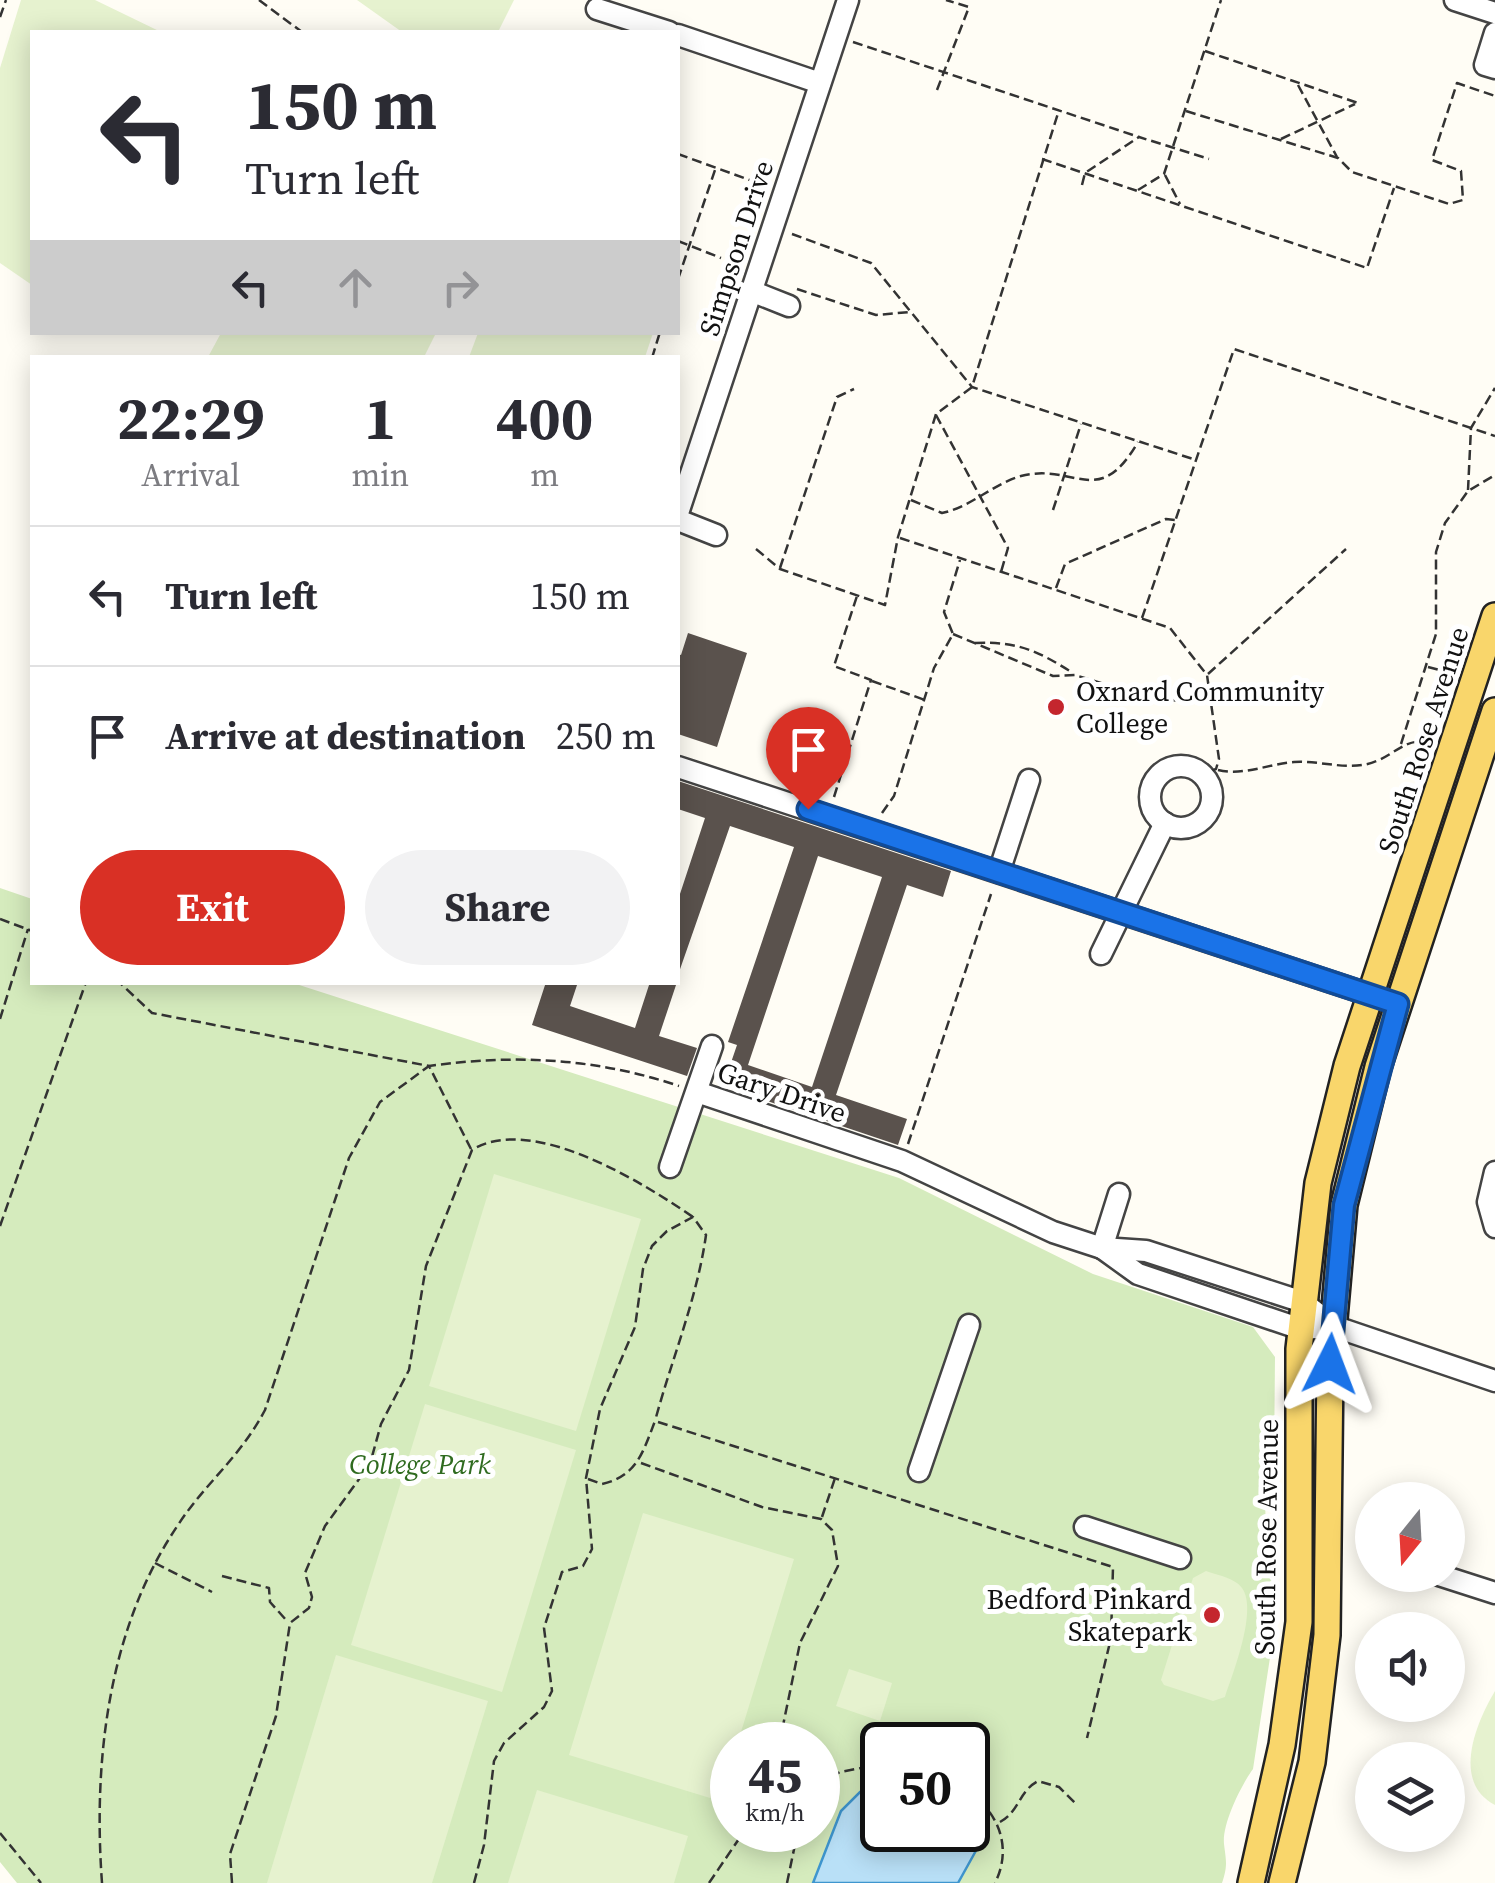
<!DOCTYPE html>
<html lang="en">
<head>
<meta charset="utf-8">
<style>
  body { margin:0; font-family:"Source Serif 4",serif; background:#f2f2f3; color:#2b2b33; height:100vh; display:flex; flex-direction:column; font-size:38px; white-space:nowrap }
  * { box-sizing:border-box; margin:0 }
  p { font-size:32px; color:#7c7c81 }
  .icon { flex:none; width:55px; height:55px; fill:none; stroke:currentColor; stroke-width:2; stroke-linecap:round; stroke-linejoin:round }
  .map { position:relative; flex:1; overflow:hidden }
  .panel { position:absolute; left:30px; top:355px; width:650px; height:630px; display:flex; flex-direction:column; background:#fff; border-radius:0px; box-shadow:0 5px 25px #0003 }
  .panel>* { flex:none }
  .guide { position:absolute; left:30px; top:30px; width:650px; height:305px; border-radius:0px; box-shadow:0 5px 25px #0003; background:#fff; color:#2b2b33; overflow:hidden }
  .needle { width:65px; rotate:198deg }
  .buttons { position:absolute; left:1355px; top:1482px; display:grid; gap:20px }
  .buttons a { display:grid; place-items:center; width:110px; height:110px; border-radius:50%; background:#fff; box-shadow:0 5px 25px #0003; font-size:50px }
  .speed { position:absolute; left:710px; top:1722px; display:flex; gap:20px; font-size:50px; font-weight:700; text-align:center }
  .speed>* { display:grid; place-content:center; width:130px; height:130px; border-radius:50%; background:#fff; box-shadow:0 5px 25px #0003; line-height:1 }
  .speed small { font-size:25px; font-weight:400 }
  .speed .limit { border:5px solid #111; border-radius:15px; background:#fff; color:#111 }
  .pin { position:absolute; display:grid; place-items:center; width:85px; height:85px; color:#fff; margin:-102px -42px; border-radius:50% 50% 50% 0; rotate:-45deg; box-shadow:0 0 10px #0007 }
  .pin .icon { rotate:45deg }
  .me { position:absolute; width:110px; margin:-55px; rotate:3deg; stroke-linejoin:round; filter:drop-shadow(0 0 8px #0008) }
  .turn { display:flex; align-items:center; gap:35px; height:210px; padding:0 50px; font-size:45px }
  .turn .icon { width:130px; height:130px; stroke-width:2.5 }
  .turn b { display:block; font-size:70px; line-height:85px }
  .lanes { display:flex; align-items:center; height:95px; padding:0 50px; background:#0003; justify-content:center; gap:50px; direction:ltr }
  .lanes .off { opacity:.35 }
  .eta { display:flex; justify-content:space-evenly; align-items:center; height:170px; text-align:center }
  .eta b { font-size:60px; font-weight:700; line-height:70px }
  .button { display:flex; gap:20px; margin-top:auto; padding:20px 50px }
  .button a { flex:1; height:115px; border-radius:60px; background:#d93025; color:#fff; font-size:40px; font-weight:700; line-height:115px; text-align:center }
  .button a+a { background:#f2f2f3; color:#2b2b33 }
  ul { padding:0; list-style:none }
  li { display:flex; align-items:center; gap:30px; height:140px; padding:0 50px; border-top:2px solid #e1e1e2 }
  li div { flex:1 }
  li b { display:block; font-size:38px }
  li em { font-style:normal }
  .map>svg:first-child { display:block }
  .green { fill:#d5ebbd; fill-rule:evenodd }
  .pitch { fill:#e6f2cf }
  .water { fill:#b9e0f7; stroke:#3f96cf; stroke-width:2.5 }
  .building { fill:#5a524d; fill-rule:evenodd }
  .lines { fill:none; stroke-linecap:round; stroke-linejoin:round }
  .minor-casing { stroke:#444; stroke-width:25 }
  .major-casing { stroke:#222; stroke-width:30 }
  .path { stroke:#333; stroke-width:2.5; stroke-dasharray:10 5; stroke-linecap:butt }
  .minor { stroke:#fff; stroke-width:20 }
  .major { stroke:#f9d66b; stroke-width:25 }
  .route-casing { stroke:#114b97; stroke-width:25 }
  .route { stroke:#1a73e8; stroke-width:18 }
  .poi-dot { fill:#c4262e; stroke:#fff; stroke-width:4 }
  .labels { text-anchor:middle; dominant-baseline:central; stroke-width:10; stroke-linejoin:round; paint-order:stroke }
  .street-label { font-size:28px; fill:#111; stroke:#fff }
  .poi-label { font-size:28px; fill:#111; stroke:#fff; text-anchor:start }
  .park-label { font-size:28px; font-style:italic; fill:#2f6b1f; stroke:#fff }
</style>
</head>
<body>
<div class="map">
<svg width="1495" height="1883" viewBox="0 0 1495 1883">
  <rect width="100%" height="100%" fill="#fffdf5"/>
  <path class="green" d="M0,888L32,899V982L293,983L899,1178L1093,1274L1253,1327L1275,1357L1274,1463L1265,1491L1266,1545L1275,1569L1271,1651L1253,1769C1242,1784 1222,1823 1224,1844C1226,1861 1228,1865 1222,1883H17L0,1862ZM732,1745H818V1830H732ZM882,1745H968V1830H882Z"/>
  <g class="pitch">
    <polygon points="21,0 95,0 161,32 32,32 32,285 0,263 0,68"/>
    <polygon points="357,0 514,0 498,32 402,32"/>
    <polygon points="221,333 221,332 436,333 424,357 208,357"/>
    <polygon points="478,333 478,332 653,333 645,357 469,357"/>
    <polygon points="494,1174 641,1219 576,1431 429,1386"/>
    <polygon points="425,1404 576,1450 502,1692 351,1645"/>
    <polygon points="643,1513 794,1559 737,1745 732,1745 720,1801 569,1755"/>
    <path d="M1206,1571C1217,1575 1235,1578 1242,1588C1258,1610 1233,1673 1225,1697L1213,1701L1164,1685L1161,1680L1193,1578Z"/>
    <polygon points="336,1655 488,1701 432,1883 267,1883"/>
    <polygon points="849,1669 892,1683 880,1721 836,1706"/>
    <path d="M1495,1691V1805C1451,1782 1476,1723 1495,1691Z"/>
    <polygon points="537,1790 688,1836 674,1883 508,1883"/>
  </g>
  <polygon class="water" points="860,1792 882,1792 882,1830 968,1830 968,1821 978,1847 958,1883 813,1883 841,1811"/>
  <g class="building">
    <polygon points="688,633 747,653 717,747 678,734 678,654 681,655"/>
    <path d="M678,781L951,871L943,897L907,885L836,1095L907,1119L898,1145L723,1086L737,1045L728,1042L794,847L730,826L678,975V900L705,818L678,809ZM818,856L882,877L812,1087L748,1065Z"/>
    <polygon points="546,982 578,982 570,1006 635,1028 650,982 677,982 659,1036 697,1048 687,1076 532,1025"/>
  </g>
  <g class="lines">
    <defs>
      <g id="minor">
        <polyline points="1455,0 1495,13"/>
        <polyline points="597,9 669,32"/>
        <polyline points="1495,33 1485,65 1495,68"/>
        <polyline points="678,35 820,83"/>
        <polyline points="751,291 789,306"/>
        <polyline points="678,513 848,0"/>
        <polyline points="678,520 716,535"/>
        <circle cx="1181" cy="797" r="31"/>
        <polyline points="678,767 1398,1004"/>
        <polyline points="999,872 1029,780"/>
        <polyline points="1101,954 1165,823"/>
        <polyline points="697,1092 902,1161 1053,1232 1102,1248 1146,1251 1303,1302 1333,1326 1495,1381"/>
        <polyline points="670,1167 712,1046"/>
        <polyline points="1495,1172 1488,1202 1495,1227"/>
        <polyline points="1102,1248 1138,1274 1301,1329 1316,1328"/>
        <polyline points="1102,1248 1119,1194"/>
        <polyline points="919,1471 969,1325"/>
        <polyline points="1085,1527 1180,1558"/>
        <polyline points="1439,1575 1495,1593"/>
      </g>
      <g id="major">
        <polyline points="1251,1883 1282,1745 1299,1622 1299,1349 1318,1183 1347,1066 1495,616"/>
        <polyline points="1282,1883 1312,1762 1327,1635 1330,1364 1344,1205 1378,1067 1495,711"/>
      </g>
    </defs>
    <use href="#minor" class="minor-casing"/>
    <use href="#major" class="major-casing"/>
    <g class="path">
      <polyline points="259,0 302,32"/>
      <polyline points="0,17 6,0"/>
      <polyline points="853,42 1139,137"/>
      <polyline points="1205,51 1358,103"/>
      <polyline points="1298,85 1337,157"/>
      <polyline points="937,90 969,7 946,0"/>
      <polyline points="1186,111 1338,158 1352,172 1449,204 1463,200 1461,171 1432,160 1457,83 1495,96"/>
      <polyline points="1281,139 1355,104"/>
      <polyline points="678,154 766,186"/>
      <polyline points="1042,159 1367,268 1394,188"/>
      <polyline points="1165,175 1180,204"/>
      <polyline points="1082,185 1085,173 1139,137 1209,159"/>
      <polyline points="1138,190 1164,174 1221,0"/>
      <polyline points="792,234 871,263 972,387 1196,460"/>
      <polyline points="678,241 721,258"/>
      <polyline points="678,279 716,167"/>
      <polyline points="797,289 876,315 910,312"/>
      <polyline points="652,358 660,332"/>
      <polyline points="936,415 1008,548 1001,572"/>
      <polyline points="1468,490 1471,428 1495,388"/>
      <path d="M911,500L942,513C971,507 993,484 1021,476C1075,462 1098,511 1138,442"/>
      <polyline points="1053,510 1081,424"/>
      <polyline points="900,538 1170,628 1207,675 1219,759 1216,769 1203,774"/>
      <polyline points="756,549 780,569 885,605 898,537 936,414 972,387 1059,110"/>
      <polyline points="780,568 837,397 854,389"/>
      <polyline points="1056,588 1065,564 1166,519 1175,520"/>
      <polyline points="1142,618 1234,349 1495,436"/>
      <polyline points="953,634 1053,676 1075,675 1146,697 1208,704"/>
      <path d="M975,643C1017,641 1038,651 1073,673"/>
      <polyline points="1428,667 1451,673"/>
      <polyline points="1208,674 1346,549"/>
      <polyline points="872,681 925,700"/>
      <polyline points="1401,744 1436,634 1436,552 1445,523 1468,491 1495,475"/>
      <path d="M1218,770C1244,776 1268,764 1294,762C1323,760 1351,773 1379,760C1398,751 1405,740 1428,741"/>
      <polyline points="834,797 871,680 834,666 857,596"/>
      <polyline points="882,813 894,796 934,668 953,634 944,612 960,560"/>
      <polyline points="0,919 32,931"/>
      <polyline points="0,1019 28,929"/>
      <polyline points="908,1144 991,894"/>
      <path d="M471,1149L429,1066C515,1054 596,1058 679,1086"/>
      <polyline points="0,1226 86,982"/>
      <polyline points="641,1463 762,1507 821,1519 832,1530 838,1566 800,1643 779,1745"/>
      <path d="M588,1479L602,1484C637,1476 643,1452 655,1421L1113,1567L1111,1638L1087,1738"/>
      <polyline points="822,1517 835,1478"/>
      <polyline points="155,1563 212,1592"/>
      <polyline points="222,1576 269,1588 270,1602 287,1621"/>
      <polyline points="818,1785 840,1772 882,1764"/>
      <path d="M968,1791C998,1812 1013,1847 995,1883"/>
      <path d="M1000,1822C1019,1812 1019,1791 1038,1781L1059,1787L1075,1803"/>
      <polyline points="0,1833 41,1883"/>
      <path d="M102,1883C93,1761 108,1628 178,1525C206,1482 239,1459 265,1410L349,1158L380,1102L429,1066L152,1013L119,982"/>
      <path d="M232,1883L230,1854L276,1716L290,1623L309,1608L312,1597L305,1573L325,1526L370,1464L381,1424L409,1370L426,1266L472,1150C531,1113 642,1182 693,1217"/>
      <path d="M474,1883L484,1845L494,1761L504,1743L544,1707L552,1691L544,1628L562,1572L583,1566L592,1549L586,1478L600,1409L635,1327L643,1269L652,1246L667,1231L693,1217L706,1235C697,1299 672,1358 655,1421"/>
      <polyline points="709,1883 745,1830"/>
      <polyline points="787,1883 798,1830"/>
    </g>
    <use href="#minor" class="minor"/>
    <use href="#major" class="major"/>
  </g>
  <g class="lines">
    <defs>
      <polyline id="route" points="808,809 1398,1004 1344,1205 1330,1364"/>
    </defs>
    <use href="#route" class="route-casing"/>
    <use href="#route" class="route"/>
  </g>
  <g class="poi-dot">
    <circle cx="1056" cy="707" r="10"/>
    <circle cx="1212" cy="1615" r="10"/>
  </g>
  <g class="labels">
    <g class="street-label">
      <text transform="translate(736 248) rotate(-72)">Simpson Drive</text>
      <text transform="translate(1423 740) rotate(-72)">South Rose Avenue</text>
      <text transform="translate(782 1092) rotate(19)">Gary Drive</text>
      <text transform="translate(1266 1537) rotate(-89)">South Rose Avenue</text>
    </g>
    <g class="poi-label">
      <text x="1076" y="691">Oxnard Community<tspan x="1076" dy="32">College</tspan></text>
      <text x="1192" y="1599" text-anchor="end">Bedford Pinkard<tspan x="1192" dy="32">Skatepark</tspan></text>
    </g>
    <g class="park-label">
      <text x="420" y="1464">College Park</text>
    </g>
  </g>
</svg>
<div class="buttons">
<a><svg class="needle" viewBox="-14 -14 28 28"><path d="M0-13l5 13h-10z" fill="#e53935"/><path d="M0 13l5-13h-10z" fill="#7c7c81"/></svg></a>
<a><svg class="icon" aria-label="sound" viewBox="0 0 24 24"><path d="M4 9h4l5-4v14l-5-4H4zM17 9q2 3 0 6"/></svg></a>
<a><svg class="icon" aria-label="layers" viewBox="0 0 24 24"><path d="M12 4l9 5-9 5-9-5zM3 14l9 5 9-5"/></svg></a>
</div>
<div class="speed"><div>45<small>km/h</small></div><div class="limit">50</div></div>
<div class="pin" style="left:808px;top:809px;background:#d93025"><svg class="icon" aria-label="arrive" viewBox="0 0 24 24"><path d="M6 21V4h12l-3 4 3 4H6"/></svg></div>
<svg class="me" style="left:1330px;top:1364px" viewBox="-20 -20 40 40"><path d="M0-17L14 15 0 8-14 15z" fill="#1a73e8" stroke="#fff" stroke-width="4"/></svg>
<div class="guide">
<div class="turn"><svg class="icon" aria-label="left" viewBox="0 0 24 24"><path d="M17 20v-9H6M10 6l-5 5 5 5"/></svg><div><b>150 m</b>Turn left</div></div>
<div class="lanes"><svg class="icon" aria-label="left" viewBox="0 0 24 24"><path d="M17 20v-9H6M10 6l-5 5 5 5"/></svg><svg class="icon off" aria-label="ahead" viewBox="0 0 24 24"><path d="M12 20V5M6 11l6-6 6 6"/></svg><svg class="icon off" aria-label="right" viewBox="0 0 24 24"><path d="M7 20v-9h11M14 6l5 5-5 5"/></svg></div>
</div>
<section class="panel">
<div class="eta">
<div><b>22:29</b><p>Arrival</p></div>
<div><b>1</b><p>min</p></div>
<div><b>400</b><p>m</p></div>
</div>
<ul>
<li><svg class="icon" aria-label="left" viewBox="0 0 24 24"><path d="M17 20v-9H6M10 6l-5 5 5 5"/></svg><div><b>Turn left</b></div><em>150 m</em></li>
<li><svg class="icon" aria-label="arrive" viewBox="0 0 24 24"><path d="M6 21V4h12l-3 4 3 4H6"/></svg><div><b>Arrive at destination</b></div><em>250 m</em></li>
</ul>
<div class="button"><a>Exit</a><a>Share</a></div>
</section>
</div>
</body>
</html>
